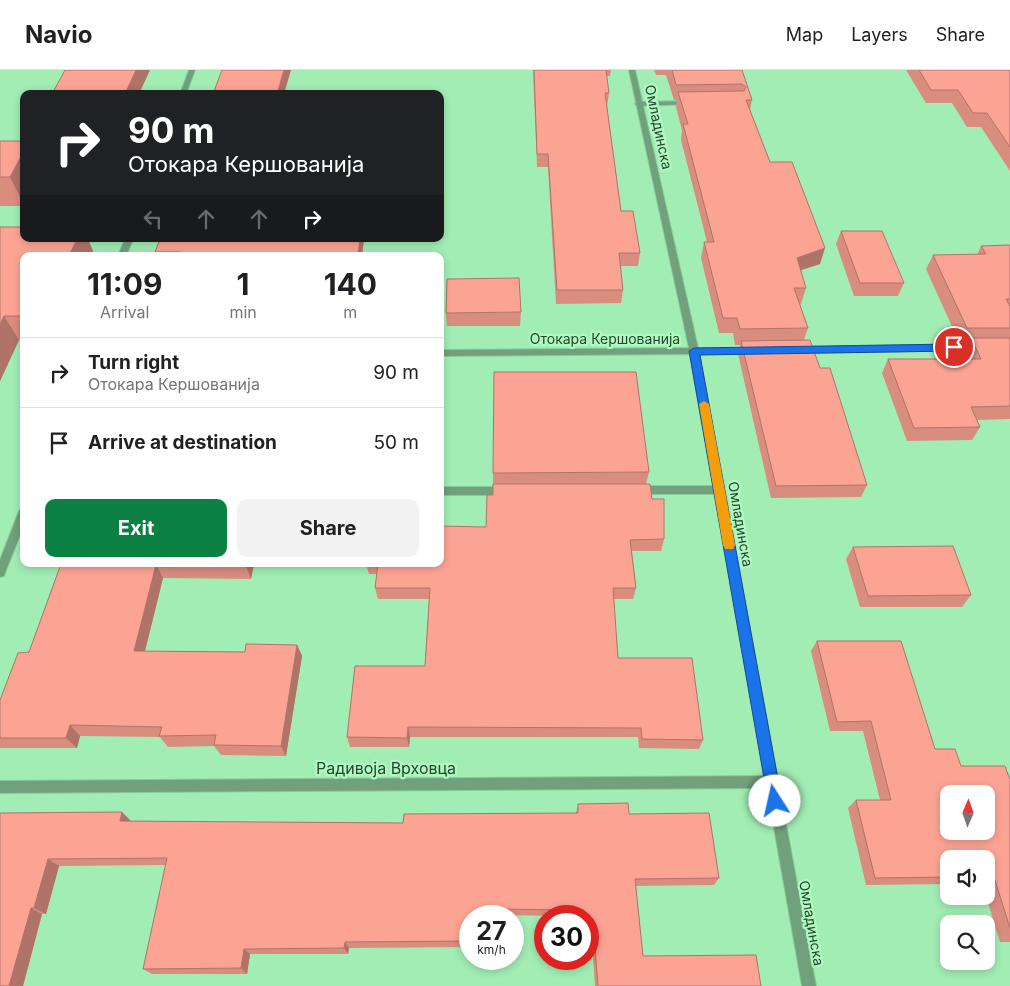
<!DOCTYPE html>
<html lang="en">
<head>
<meta charset="utf-8">
<style>
  body { margin:0; font-family:Inter,sans-serif; background:#f2f2f2; color:#202124; height:100vh; display:flex; flex-direction:column; font-size:19px; white-space:nowrap }
  * { box-sizing:border-box; margin:0 }
  p { font-size:16px; color:#757577 }
  .icon { flex:none; width:28px; height:28px; fill:none; stroke:currentColor; stroke-width:2; stroke-linecap:round; stroke-linejoin:round }
  .map { position:relative; flex:1; overflow:hidden }
  .details { position:absolute; left:20px; top:182px; width:424px; height:315px; display:flex; flex-direction:column; background:#fff; border-radius:10px; box-shadow:0 2px 8px #0003 }
  .details>* { flex:none }
  .top-card { position:absolute; left:20px; top:20px; width:424px; height:152px; border-radius:10px; box-shadow:0 2px 8px #0003; background:#202124; color:#fff; overflow:hidden }
  .needle { width:32px; rotate:2deg }
  .fabs { position:absolute; left:940px; top:715px; display:grid; gap:10px }
  .fabs a { display:grid; place-items:center; width:55px; height:55px; border-radius:10px; background:#fff; box-shadow:0 2px 8px #0003; font-size:25px }
  .speed { position:absolute; left:459px; top:835px; display:flex; gap:10px; font-size:25px; font-weight:700; text-align:center }
  .speed>* { display:grid; place-content:center; width:65px; height:65px; border-radius:50%; background:#fff; box-shadow:0 2px 8px #0003; line-height:1 }
  .speed small { font-size:12px; font-weight:400 }
  .speed .limit { border:8px solid #d22; background:#fff; color:#111 }
  .pin { position:absolute; display:grid; place-items:center; width:42px; height:42px; color:#fff; margin:-21px; border:2px solid #fff; border-radius:50%; box-shadow:0 1px 5px #0007 }
  .me { position:absolute; width:55px; margin:-28px; rotate:350deg; stroke-linejoin:round; filter:drop-shadow(0 0 4px #0008) }
  .turn { display:flex; align-items:center; gap:18px; height:105px; padding:0 25px; font-size:22px }
  .turn .icon { width:65px; height:65px; stroke-width:2.5 }
  .turn b { display:block; font-size:35px; line-height:42px }
  .lanes { display:flex; align-items:center; height:48px; padding:0 25px; background:#0003; justify-content:center; gap:25px; direction:ltr }
  .lanes .off { opacity:.35 }
  .eta { display:flex; justify-content:space-evenly; align-items:center; height:85px; text-align:center }
  .eta b { font-size:30px; font-weight:700; line-height:35px }
  .button { display:flex; gap:10px; margin-top:auto; padding:10px 25px }
  .button a { flex:1; height:58px; border-radius:10px; background:#0b8043; color:#fff; font-size:20px; font-weight:700; line-height:58px; text-align:center }
  .button a+a { background:#f2f2f2; color:#202124 }
  ul { padding:0; list-style:none }
  li { display:flex; align-items:center; gap:15px; height:70px; padding:0 25px; border-top:1px solid #e0e0e0 }
  li div { flex:1 }
  li b { display:block; font-size:19px }
  li em { font-style:normal }
  header { display:flex; align-items:center; gap:30px; box-sizing:border-box; height:70px; padding:0 25px; background:#fff; border-bottom:1px solid #e0e0e0 }
  header strong { font-size:24px }
  nav { display:flex; gap:28px; margin-inline-start:auto; font-size:18px }
  .map>svg:first-child { display:block }
  .lines { fill:none; stroke-linecap:round; stroke-linejoin:round }
  .lane-casing { stroke:#89cb99; stroke-width:2 }
  .street-casing { stroke:#89cb99; stroke-width:2 }
  .lane { fill:#71a17c; fill-rule:evenodd }
  .street { fill:#71a17c; fill-rule:evenodd }
  .wall { fill:#d98d7f }
  .shaded-wall { fill:#b07368 }
  .building { fill:#fca494; stroke:#b07368; fill-rule:evenodd }
  .route { fill:#1a73e8; stroke:#114b97 }
  .slow { fill:#f59e0b }
  .labels { text-anchor:middle; dominant-baseline:central; stroke-width:4.5; stroke-linejoin:round; paint-order:stroke }
  .street-label { font-size:14px; fill:#26452e; stroke:#affac1 }
  .near-street-label { font-size:16px; fill:#26452e; stroke:#affac1 }
</style>
</head>
<body>
<header>
<strong>Navio</strong>
<nav><a>Map</a><a>Layers</a><a>Share</a></nav>
</header>
<div class="map">
<svg width="1010" height="916" viewBox="0 0 1010 916">
  <rect width="100%" height="100%" fill="#a2edb4"/>
  <g class="lines">
    <defs>
      <polygon id="lane" points="690,31 692,32 692,34 638,36 635,34 638,32"/>
      <g id="street">
        <polygon points="189,0 195,0 186,24 180,24"/>
        <polygon points="629,0 635,0 698,278 751,278 755,281 751,284 699,284 816,916 802,916 767,718 0,723 0,711 765,706 715,424 638,424 633,420 638,416 714,416 690,284 440,286 440,280 689,278"/>
        <polygon points="125,169 133,169 126,186 118,186"/>
        <polygon points="979,274 983,277 979,280 801,283 797,280 801,277"/>
        <polygon points="440,417 506,417 511,421 506,425 440,425"/>
        <polygon points="24,437 24,455 5,503 4,506 0,507 0,490 19,441"/>
      </g>
    </defs>
    <use href="#lane" class="lane-casing"/>
    <use href="#street" class="street-casing"/>
    <use href="#lane" class="lane"/>
    <use href="#street" class="street"/>
  </g>
  <g class="wall">
    <polygon points="533,0 611,0 610,6 606,6 609,23 607,36 621,141 640,183 638,196 620,196 623,220 621,233 556,234 548,97 537,97"/>
    <polygon points="654,0 742,0 752,30 750,40 770,92 820,194 801,200 806,218 801,234 800,234 808,258 804,270 820,298 867,415 861,427 771,428 738,284 740,275 735,275 733,263 719,263 701,188 704,172 707,172 681,70 682,60 676,37 677,30 674,30 666,5 656,5"/>
    <polygon points="906,0 1010,0 1010,101 981,57 967,57 952,33 926,33"/>
    <rect x="0" y="71" width="24" height="65"/>
    <polygon points="0,157 93,181 24,186 24,270 19,270 0,311"/>
    <polygon points="841,161 904,213 898,226 854,226 836,174"/>
    <polygon points="160,169 364,169 362,186 156,186 155,182"/>
    <polygon points="1010,175 1010,349 977,350 980,357 972,370 907,371 882,303 888,289 967,289 964,281 969,272 959,272 926,199 933,185 977,185 981,176"/>
    <polygon points="521,242 520,256 447,256 446,243"/>
    <polygon points="649,402 646,414 652,429 664,469 661,481 632,481 636,518 633,529 613,529 618,588 703,670 699,679 639,678 638,667 410,667 409,677 350,677 347,667 425,596 429,529 378,529 375,518 377,504 369,504 366,494 440,494 486,457 493,425 493,403"/>
    <polygon points="853,477 971,525 962,537 860,537 846,489"/>
    <polygon points="61,494 254,494 251,509 163,508 145,581 245,582 297,575 302,586 286,686 221,685 214,676 168,677 160,667 80,666 77,678 0,678 0,630 29,582"/>
    <polygon points="817,571 935,679 961,696 1010,710 1010,872 1000,872 986,826 986,789 949,789 949,814 866,815 848,738 856,730 880,730 863,661 830,661 811,581"/>
    <polygon points="578,734 629,744 719,808 714,815 636,816 643,886 761,916 595,916 591,857 588,857 588,846 582,846 485,845 485,846 470,846 470,877 349,878 348,884 250,884 247,904 152,904 143,899 166,795 59,796 46,844 42,844 23,916 0,916 0,743 131,751 403,753 576,743"/>
  </g>
  <g class="shaded-wall">
    <polygon points="136,0 150,0 139,24 125,24"/>
    <polygon points="284,0 291,0 284,24 277,24"/>
    <polygon points="24,81 24,135 10,107"/>
    <polygon points="77,169 88,169 93,181 91,186 69,186"/>
    <polygon points="360,169 364,169 362,186 358,186"/>
    <polygon points="825,178 820,194 792,203 797,188"/>
    <polygon points="4,246 19,270 0,311 0,255"/>
    <polygon points="246,494 254,494 251,509 246,496"/>
    <polygon points="156,495 163,508 142,593 134,581"/>
    <polygon points="297,575 302,586 286,686 281,676"/>
    <polygon points="70,655 80,666 77,678 66,668"/>
    <polygon points="408,657 410,667 409,677 407,668"/>
    <polygon points="122,742 131,751 120,751"/>
    <polygon points="48,789 59,796 46,844 34,838"/>
    <polygon points="31,838 42,844 23,916 9,916"/>
    <polygon points="345,872 349,878 348,884 344,878"/>
    <polygon points="244,879 250,884 247,904 241,898"/>
  </g>
  <g class="building">
    <polygon points="65,0 136,0 125,24 52,24"/>
    <polygon points="222,0 284,0 277,24 213,24"/>
    <polygon points="534,0 606,0 609,23 605,23 621,141 633,141 640,183 619,183 623,220 557,220 548,84 537,84"/>
    <polygon points="672,0 742,0 752,30 746,30 770,92 792,92 825,178 797,188 806,218 794,218 808,258 740,259 737,248 723,248 704,172 714,172 683,54 688,54 678,22 744,21 746,17 742,14 676,15"/>
    <polygon points="919,0 1010,0 1010,77 987,43 973,43 958,20 931,20"/>
    <polygon points="0,71 24,71 24,81 10,107 0,107"/>
    <polygon points="0,157 24,157 24,169 77,169 69,186 24,186 24,246 4,246 0,255"/>
    <polygon points="841,161 882,161 904,213 860,213"/>
    <polygon points="160,169 360,169 358,186 181,186 182,182 155,182"/>
    <polygon points="1010,175 1010,229 1006,229 1010,236 1010,258 967,258 933,185 986,184 981,176"/>
    <polygon points="519,208 521,242 446,243 447,209"/>
    <polygon points="971,268 1010,268 1010,336 971,337 980,357 914,358 888,289 981,289"/>
    <polygon points="810,270 820,298 830,298 867,415 776,416 741,271"/>
    <polygon points="494,302 636,302 649,402 493,403"/>
    <polygon points="493,414 650,414 652,429 664,429 664,469 630,470 636,518 613,518 618,588 692,588 703,670 642,669 641,658 408,657 407,668 347,667 355,596 425,596 430,518 375,518 378,494 440,494 440,456 486,457 487,425 493,425"/>
    <polygon points="953,476 971,525 868,526 853,477"/>
    <polygon points="61,494 246,494 246,496 156,495 134,581 245,582 246,574 297,575 281,676 214,675 216,665 159,666 162,657 70,655 66,668 0,668 0,630 18,583 29,582"/>
    <path d="M817,571H901L935,679H955L961,696H1005L1010,710V858L994,807H986V789H949V807L875,808L856,730H891L871,651L837,652ZM949,724H986V761H949Z"/>
    <polygon points="628,733 629,744 709,743 719,808 635,809 643,886 756,885 761,916 598,916 593,851 588,851 588,846 584,846 584,840 484,839 484,846 470,846 470,871 345,872 344,878 244,879 241,898 143,899 167,788 48,789 34,838 31,838 9,916 0,916 0,743 122,742 120,751 403,753 404,744 578,743 578,734"/>
  </g>
  <polygon class="route" points="954,274 959,277 954,281 700,285 782,731 780,736 775,738 770,736 768,731 689,281 694,278"/>
  <polygon class="slow" points="704,331 709,334 735,475 733,479 725,479 723,475 699,334"/>
  <g class="labels">
    <g class="street-label">
      <text transform="translate(659 57) rotate(78)">Омладинска</text>
      <text x="605" y="268">Отокара Кершованија</text>
      <text transform="translate(741 454) rotate(80)">Омладинска</text>
      <text transform="translate(812 853) rotate(80)">Омладинска</text>
    </g>
    <g class="near-street-label">
      <text x="386" y="698">Радивоја Врховца</text>
    </g>
  </g>
</svg>
<div class="fabs">
<a><svg class="needle" viewBox="-14 -14 28 28"><path d="M0-13l5 13h-10z" fill="#e53935"/><path d="M0 13l5-13h-10z" fill="#757577"/></svg></a>
<a><svg class="icon" aria-label="sound" viewBox="0 0 24 24"><path d="M4 9h4l5-4v14l-5-4H4zM17 9q2 3 0 6"/></svg></a>
<a><svg class="icon" aria-label="search" viewBox="0 0 24 24"><circle cx="10" cy="10" r="6"/><path d="M15 15l6 6"/></svg></a>
</div>
<div class="speed"><div>27<small>km/h</small></div><div class="limit">30</div></div>
<div class="pin" style="left:954px;top:277px;background:#d93025"><svg class="icon" aria-label="arrive" viewBox="0 0 24 24"><path d="M6 21V4h12l-3 4 3 4H6"/></svg></div>
<svg class="me" style="left:775px;top:731px" viewBox="-20 -20 40 40"><circle r="19" fill="#fff"/><path d="M0-13L10 11 0 6-10 11z" fill="#1a73e8"/></svg>
<div class="top-card">
<div class="turn"><svg class="icon" aria-label="right" viewBox="0 0 24 24"><path d="M7 20v-9h11M14 6l5 5-5 5"/></svg><div><b>90 m</b>Отокара Кершованија</div></div>
<div class="lanes"><svg class="icon off" aria-label="left" viewBox="0 0 24 24"><path d="M17 20v-9H6M10 6l-5 5 5 5"/></svg><svg class="icon off" aria-label="ahead" viewBox="0 0 24 24"><path d="M12 20V5M6 11l6-6 6 6"/></svg><svg class="icon off" aria-label="ahead" viewBox="0 0 24 24"><path d="M12 20V5M6 11l6-6 6 6"/></svg><svg class="icon" aria-label="right" viewBox="0 0 24 24"><path d="M7 20v-9h11M14 6l5 5-5 5"/></svg></div>
</div>
<section class="details">
<div class="eta">
<div><b>11:09</b><p>Arrival</p></div>
<div><b>1</b><p>min</p></div>
<div><b>140</b><p>m</p></div>
</div>
<ul>
<li><svg class="icon" aria-label="right" viewBox="0 0 24 24"><path d="M7 20v-9h11M14 6l5 5-5 5"/></svg><div><b>Turn right</b><p>Отокара Кершованија</p></div><em>90 m</em></li>
<li><svg class="icon" aria-label="arrive" viewBox="0 0 24 24"><path d="M6 21V4h12l-3 4 3 4H6"/></svg><div><b>Arrive at destination</b></div><em>50 m</em></li>
</ul>
<div class="button"><a>Exit</a><a>Share</a></div>
</section>
</div>
</body>
</html>
